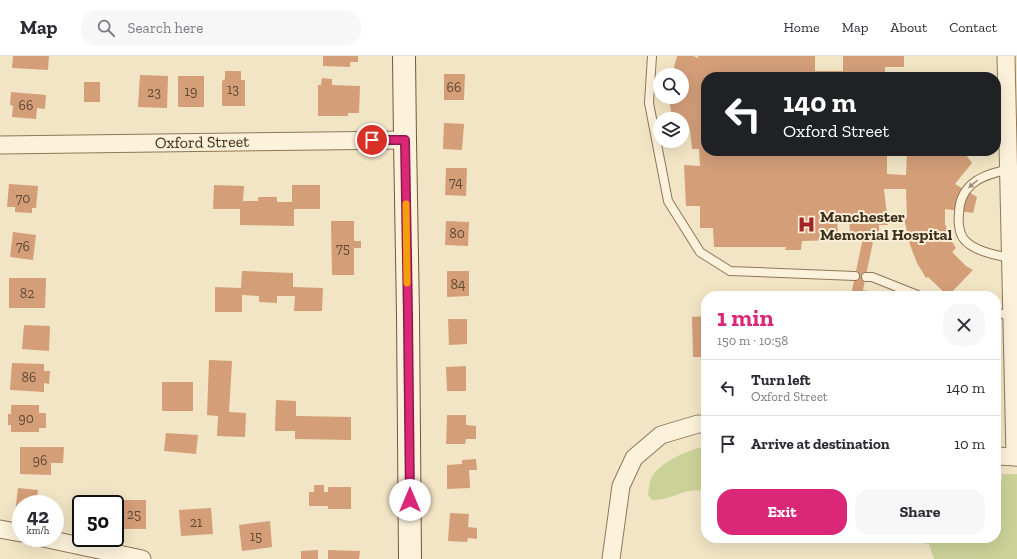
<!DOCTYPE html>
<html lang="en">
<head>
<meta charset="utf-8">
<style>
  body { margin:0; font-family:"Zilla Slab",serif; background:#f7f7f7; color:#2b2b33; height:100vh; display:flex; flex-direction:column; font-size:15px; white-space:nowrap }
  * { box-sizing:border-box; margin:0 }
  p { font-size:13px; color:#7c7c81 }
  .icon { flex:none; width:22px; height:22px; fill:none; stroke:currentColor; stroke-width:2; stroke-linecap:round; stroke-linejoin:round }
  .map { position:relative; flex:1; overflow:hidden }
  .sheet { position:absolute; left:701px; top:235px; width:300px; height:252px; display:flex; flex-direction:column; background:#fff; border-radius:16px; box-shadow:0 4px 16px #0002 }
  .sheet>* { flex:none }
  .banner { position:absolute; left:701px; top:16px; width:300px; height:84px; border-radius:16px; box-shadow:0 4px 16px #0002; background:#202124; color:#fff; overflow:hidden }
  .controls { position:absolute; left:653px; top:12px; display:grid; gap:8px }
  .controls a { display:grid; place-items:center; width:36px; height:36px; border-radius:50%; background:#fff; box-shadow:0 4px 16px #0002; font-size:20px }
  .speed { position:absolute; left:12px; top:439px; display:flex; gap:8px; font-size:20px; font-weight:700; text-align:center }
  .speed>* { display:grid; place-content:center; width:52px; height:52px; border-radius:50%; background:#fff; box-shadow:0 4px 16px #0002; line-height:1 }
  .speed small { font-size:10px; font-weight:400 }
  .speed .limit { border:2px solid #111; border-radius:6px; background:#fff; color:#111 }
  .pin { position:absolute; display:grid; place-items:center; width:34px; height:34px; color:#fff; margin:-17px; border:2px solid #fff; border-radius:50%; box-shadow:0 1px 4px #0007 }
  .me { position:absolute; width:44px; margin:-22px; rotate:0deg; stroke-linejoin:round; filter:drop-shadow(0 0 3px #0008) }
  .turn { display:flex; align-items:center; gap:14px; height:84px; padding:0 16px; font-size:18px }
  .turn .icon { width:52px; height:52px; stroke-width:2.5 }
  .turn b { display:block; font-size:28px; line-height:34px }
  .round { display:grid; place-items:center; flex:none; width:42px; height:42px; border-radius:16px; background:#f7f7f7 }
  .overview { display:flex; align-items:center; justify-content:space-between; height:68px; padding:0 16px }
  h1 { font-size:24px; font-weight:800; line-height:30px; color:#db2777 }
  .primary-button { display:flex; gap:8px; margin-top:auto; padding:8px 16px }
  .primary-button a { flex:1; height:46px; border-radius:16px; background:#db2777; color:#fff; font-size:16px; font-weight:800; line-height:46px; text-align:center }
  .primary-button a+a { background:#f7f7f7; color:#2b2b33 }
  ul { padding:0; list-style:none }
  li { display:flex; align-items:center; gap:12px; height:56px; padding:0 16px; border-top:1px solid #e1e1e2 }
  li div { flex:1 }
  li b { display:block; font-size:15px }
  li em { font-style:normal }
  header { display:flex; align-items:center; gap:24px; box-sizing:border-box; height:56px; padding:0 20px; background:#fff; border-bottom:1px solid #e1e1e2 }
  header strong { font-size:19px }
  nav { display:flex; gap:22px; margin-inline-start:auto; font-size:14px }
  .search { width:280px; height:36px; background:#f7f7f7; display:flex; align-items:center; gap:10px; box-sizing:border-box; padding:0 14px; border-radius:16px; color:#7c7c81; font-size:15px }
  .map>svg:first-child { display:block }
  .green { fill:#cbd298 }
  .building { fill:#d39e78 }
  .lines { fill:none; stroke-linecap:round; stroke-linejoin:round }
  .lane-casing { stroke:#8f7659; stroke-width:10 }
  .street-casing { stroke:#8f7659; stroke-width:19 }
  .secondary-casing { stroke:#71573c; stroke-width:24 }
  .lane { stroke:#fcf1da; stroke-width:8 }
  .street { stroke:#fcf1da; stroke-width:17 }
  .secondary { stroke:#fcf1da; stroke-width:22 }
  .oneway { fill:#9d907c }
  .route-casing { stroke:#8e194d; stroke-width:10 }
  .route { stroke:#db2777; stroke-width:7 }
  .slow { stroke:#f59e0b; stroke-width:7 }
  .labels { text-anchor:middle; dominant-baseline:central; stroke-width:4; stroke-linejoin:round; paint-order:stroke }
  .number-label { font-size:14px; fill:#634a34 }
  .street-label { font-size:16px; fill:#3e2e1e; stroke:#f9eed6 }
  .poi-label { font-size:16px; font-weight:bold; fill:#3e2e1e; stroke:#f9eed6; text-anchor:start }
</style>
</head>
<body>
<header>
<strong>Map</strong>
<div class="search"><svg class="icon" aria-label="search" viewBox="0 0 24 24"><circle cx="10" cy="10" r="6"/><path d="M15 15l6 6"/></svg>Search here</div>
<nav><a>Home</a><a>Map</a><a>About</a><a>Contact</a></nav>
</header>
<div class="map">
<svg width="1017" height="503" viewBox="0 0 1017 503">
  <rect width="100%" height="100%" fill="#f2e5c5"/>
  <g class="green">
    <path d="M706,390V435C683,431 672,445 652,444L648,439C649,433 649,426 652,421C661,405 689,394 706,390Z"/>
    <polygon points="1002,418 1017,418 1017,503 934,503 929,488 891,482 996,482 996,425 1002,425"/>
  </g>
  <g class="building">
    <polygon points="13,0 49,0 48,14 12,12"/>
    <polygon points="323,0 358,0 358,6 350,6 350,11 323,10"/>
    <polygon points="677,0 693,0 698,2 698,0 815,0 815,15 843,15 843,0 904,0 904,11 885,11 885,21 706,21 706,95 887,95 887,118 906,119 907,95 963,95 972,107 955,128 977,141 973,157 945,153 945,168 951,184 956,192 952,196 966,210 973,214 948,240 928,221 926,222 917,207 910,189 904,162 907,161 906,133 884,133 888,169 879,169 879,177 875,176 863,234 892,240 843,240 844,238 851,239 864,177 850,177 849,159 837,158 838,184 802,185 801,194 785,194 786,191 714,191 713,172 700,172 700,150 686,150 684,109 700,110 699,93 692,93 690,74 688,68 682,69 682,63 672,63 669,41 682,41 682,19 672,19"/>
    <polygon points="225,15 241,15 241,24 245,24 245,50 222,50 222,25 225,23"/>
    <polygon points="444,18 465,18 464,44 444,44"/>
    <polygon points="140,19 168,20 167,52 138,51"/>
    <rect x="178" y="20" width="26" height="31"/>
    <polygon points="322,22 332,23 332,29 360,30 359,57 348,57 348,60 318,60 318,29 321,29"/>
    <rect x="84" y="26" width="16" height="20"/>
    <polygon points="11,36 46,39 45,53 37,52 36,63 12,61 13,50 10,49"/>
    <polygon points="444,67 464,68 462,94 443,93"/>
    <polygon points="446,112 467,112 466,140 445,139"/>
    <polygon points="9,128 38,130 36,152 32,152 32,157 15,156 15,151 7,151"/>
    <polygon points="214,129 244,130 243,145 258,145 258,141 277,141 277,146 292,146 292,129 320,129 320,153 294,153 294,170 240,169 240,153 213,153"/>
    <polygon points="331,165 354,165 354,185 361,185 361,192 354,192 354,219 332,219"/>
    <polygon points="446,165 469,166 468,190 445,189"/>
    <polygon points="13,176 36,179 33,204 10,201"/>
    <polygon points="242,215 293,217 293,231 323,232 322,255 294,255 295,240 277,240 277,247 259,246 259,240 242,239 242,256 215,256 215,231 241,232"/>
    <polygon points="447,215 469,215 469,240 447,241"/>
    <polygon points="9,222 46,222 45,252 9,252"/>
    <polygon points="706,260 706,301 693,301 692,261"/>
    <polygon points="448,263 467,263 467,288 449,289"/>
    <polygon points="24,269 50,270 49,295 22,293"/>
    <polygon points="209,304 232,305 229,356 246,357 245,381 217,380 218,360 207,359"/>
    <polygon points="12,307 44,308 44,315 50,315 49,328 44,327 44,336 10,334"/>
    <polygon points="466,310 466,335 447,335 446,311"/>
    <rect x="162" y="326" width="31" height="29"/>
    <polygon points="276,344 296,345 296,360 351,361 351,384 295,383 295,375 275,375"/>
    <polygon points="11,349 39,349 39,357 46,357 46,372 39,372 39,376 11,376 11,369 8,369 8,358 11,358"/>
    <polygon points="447,359 466,359 466,369 476,370 476,383 466,383 465,388 446,388"/>
    <polygon points="166,377 198,379 196,398 164,395"/>
    <polygon points="20,391 64,391 63,407 51,407 51,419 20,418"/>
    <polygon points="476,403 477,414 469,414 470,432 447,433 447,409 462,408 462,404"/>
    <polygon points="314,429 324,429 324,436 328,436 328,431 351,431 351,453 328,453 328,450 309,450 309,436 314,436"/>
    <polygon points="18,432 38,434 36,448 21,448 21,458 15,458"/>
    <rect x="123" y="444" width="23" height="29"/>
    <polygon points="211,452 213,478 181,480 179,454"/>
    <polygon points="450,457 469,458 468,471 477,472 477,483 468,482 467,486 448,485"/>
    <polygon points="270,465 272,491 242,495 239,469"/>
    <polygon points="318,494 318,503 301,503 301,495"/>
    <polygon points="328,494 360,495 359,503 328,503"/>
  </g>
  <g class="lines">
    <defs>
      <g id="lane">
        <polyline points="652,0 649,47 668,145 700,196 730,215 855,220"/>
        <path d="M1008,113C996,117 982,119 972,128C963,136 959,146 959,158C958,165 959,176 963,182C972,195 996,199 1010,202"/>
        <polyline points="866,221 872,221 920,240"/>
        <polyline points="996,257 1011,259"/>
      </g>
      <g id="street">
        <polyline points="1006,0 1015,401"/>
        <polyline points="0,89 405,84"/>
        <polyline points="996,400 1017,401"/>
        <polyline points="0,473 21,477"/>
        <polyline points="43,482 142,503"/>
        <polyline points="611,503 621,430 634,402 661,379 698,368 706,368"/>
      </g>
      <polyline id="secondary" points="404,0 405,84 408,259 410,503"/>
    </defs>
    <use href="#lane" class="lane-casing"/>
    <use href="#street" class="street-casing"/>
    <use href="#secondary" class="secondary-casing"/>
    <use href="#lane" class="lane"/>
    <use href="#street" class="street"/>
    <use href="#secondary" class="secondary"/>
  </g>
  <defs><path id="oneway-solid" d="M-6-.8H1V-3.2L6.5 0L1 3.2V.8H-6Z"/></defs>
  <use class="oneway" href="#oneway-solid" transform="translate(973 128) rotate(140)"/>
  <g class="lines">
    <defs>
      <polyline id="route" points="372,84 405,84 408,260 410,444"/>
    </defs>
    <use href="#route" class="route-casing"/>
    <use href="#route" class="route"/>
    <polyline class="slow" points="406,148 407,227"/>
  </g>
  <defs>
    <symbol id="hospital-bare" viewBox="-9 -9 18 18"><path d="M-5-5h3v3.5h4V-5h3V5h-3V1.5h-4V5h-3Z" fill="#a42325" stroke="#f9eed6" stroke-width="2.5" paint-order="stroke"/></symbol>
  </defs>
  <g fill-rule="evenodd">
    <use href="#hospital-bare" x="794" y="156" width="25" height="25"/>
  </g>
  <g class="labels">
    <g class="number-label">
      <text x="454" y="31">66</text>
      <text x="233" y="33">13</text>
      <text x="191" y="35">19</text>
      <text x="154" y="36">23</text>
      <text x="26" y="49">66</text>
      <text x="456" y="126">74</text>
      <text x="23" y="142">70</text>
      <text x="457" y="177">80</text>
      <text x="23" y="190">76</text>
      <text x="343" y="192">75</text>
      <text x="458" y="228">84</text>
      <text x="27" y="237">82</text>
      <text x="29" y="321">86</text>
      <text x="26" y="362">90</text>
      <text x="40" y="404">96</text>
      <text x="134" y="458">25</text>
      <text x="196" y="466">21</text>
      <text x="256" y="480">15</text>
    </g>
    <g class="street-label">
      <text transform="translate(202 86) rotate(-1)">Oxford Street</text>
    </g>
    <g class="poi-label">
      <text x="820" y="160">Manchester<tspan x="820" dy="18">Memorial Hospital</tspan></text>
    </g>
  </g>
</svg>
<div class="controls">
<a><svg class="icon" aria-label="search" viewBox="0 0 24 24"><circle cx="10" cy="10" r="6"/><path d="M15 15l6 6"/></svg></a>
<a><svg class="icon" aria-label="layers" viewBox="0 0 24 24"><path d="M12 4l9 5-9 5-9-5zM3 14l9 5 9-5"/></svg></a>
</div>
<div class="speed"><div>42<small>km/h</small></div><div class="limit">50</div></div>
<div class="pin" style="left:372px;top:84px;background:#d93025"><svg class="icon" aria-label="arrive" viewBox="0 0 24 24"><path d="M6 21V4h12l-3 4 3 4H6"/></svg></div>
<svg class="me" style="left:410px;top:444px" viewBox="-20 -20 40 40"><circle r="19" fill="#fff"/><path d="M0-13L10 11 0 6-10 11z" fill="#db2777"/></svg>
<div class="banner">
<div class="turn"><svg class="icon" aria-label="left" viewBox="0 0 24 24"><path d="M17 20v-9H6M10 6l-5 5 5 5"/></svg><div><b>140 m</b>Oxford Street</div></div>
</div>
<section class="sheet">
<div class="overview"><div><h1>1 min</h1><p>150 m · 10:58</p></div><a class="round"><svg class="icon" aria-label="close" viewBox="0 0 24 24"><path d="M6 6l12 12M18 6L6 18"/></svg></a></div>
<ul>
<li><svg class="icon" aria-label="left" viewBox="0 0 24 24"><path d="M17 20v-9H6M10 6l-5 5 5 5"/></svg><div><b>Turn left</b><p>Oxford Street</p></div><em>140 m</em></li>
<li><svg class="icon" aria-label="arrive" viewBox="0 0 24 24"><path d="M6 21V4h12l-3 4 3 4H6"/></svg><div><b>Arrive at destination</b></div><em>10 m</em></li>
</ul>
<div class="primary-button"><a>Exit</a><a>Share</a></div>
</section>
</div>
</body>
</html>
